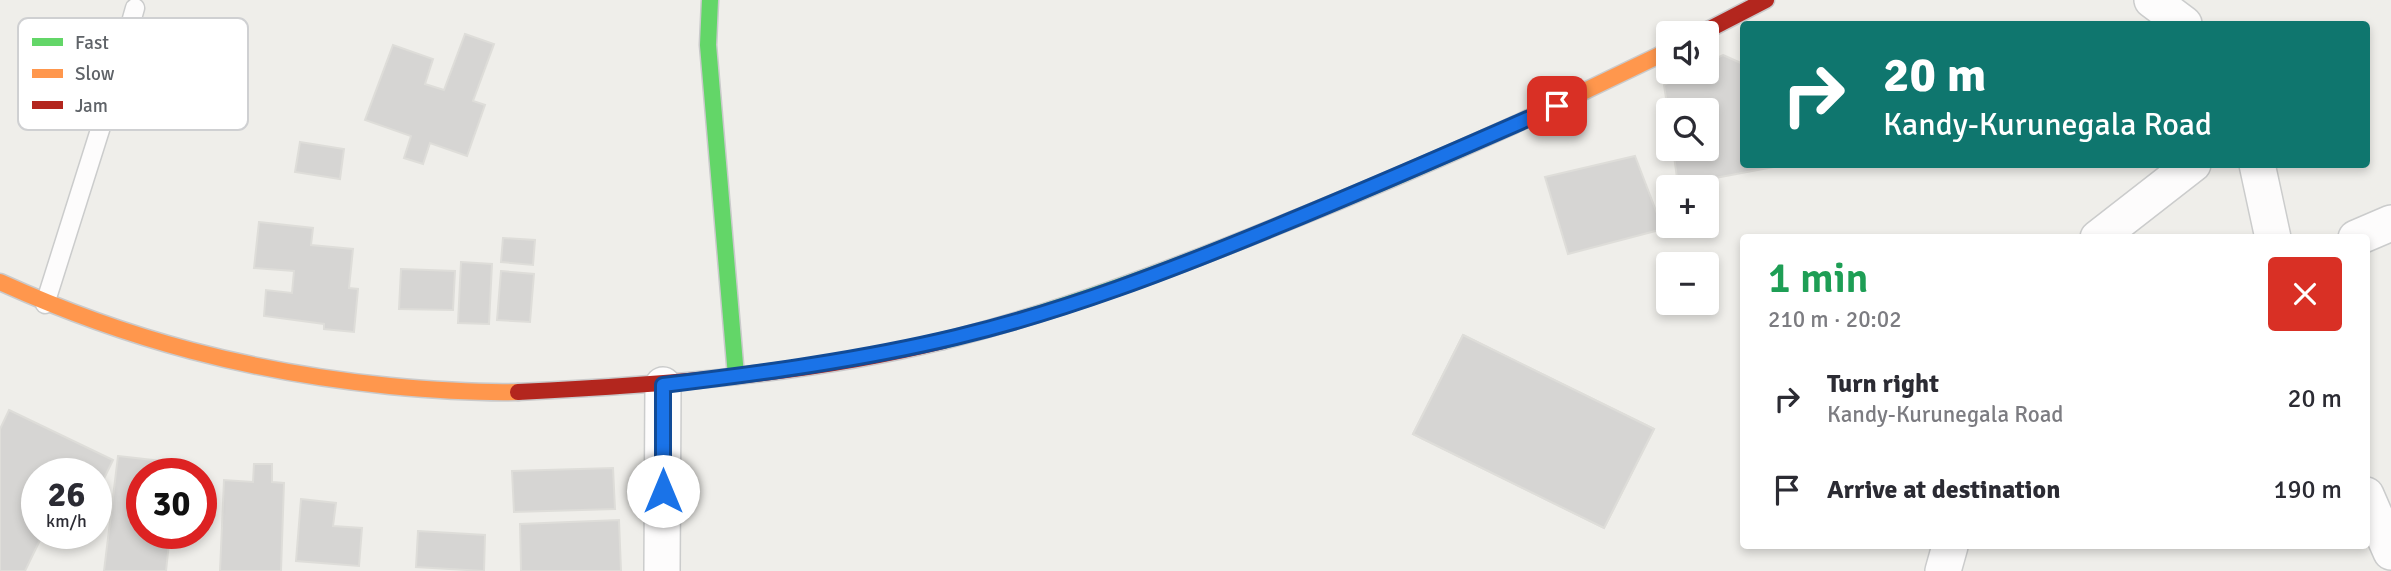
<!DOCTYPE html>
<html lang="en">
<head>
<meta charset="utf-8">
<style>
  body { margin:0; font-family:Signika,sans-serif; background:#f7f7f7; color:#2b2b33; height:100vh; display:flex; flex-direction:column; font-size:26px; white-space:nowrap }
  * { box-sizing:border-box; margin:0 }
  p { font-size:23px; color:#7c7c81 }
  .icon { flex:none; width:38px; height:38px; fill:none; stroke:currentColor; stroke-width:2; stroke-linecap:round; stroke-linejoin:round }
  .map { position:relative; flex:1; overflow:hidden }
  .sheet { position:absolute; left:1740px; top:234px; width:630px; height:315px; display:flex; flex-direction:column; background:#fff; border-radius:7px; box-shadow:0 4px 10px #0003 }
  .sheet>* { flex:none }
  .banner { position:absolute; left:1740px; top:21px; width:630px; height:147px; border-radius:7px; box-shadow:0 4px 10px #0003; background:#0f766e; color:#fff; overflow:hidden }
  .controls { position:absolute; left:1656px; top:21px; display:grid; gap:14px }
  .controls a { display:grid; place-items:center; width:63px; height:63px; border-radius:7px; background:#fff; box-shadow:0 4px 10px #0003; font-size:35px }
  .speed { position:absolute; left:21px; top:458px; display:flex; gap:14px; font-size:35px; font-weight:700; text-align:center }
  .speed>* { display:grid; place-content:center; width:91px; height:91px; border-radius:50%; background:#fff; box-shadow:0 4px 10px #0003; line-height:1 }
  .speed small { font-size:18px; font-weight:400 }
  .speed .limit { border:10px solid #d22; background:#fff; color:#111 }
  .pin { position:absolute; display:grid; place-items:center; width:60px; height:60px; color:#fff; margin:-30px; border-radius:14px; box-shadow:0 4px 10px #0006 }
  .me { position:absolute; width:77px; margin:-38px; rotate:0deg; stroke-linejoin:round; filter:drop-shadow(0 0 5px #0008) }
  .turn { display:flex; align-items:center; gap:24px; height:147px; padding:0 28px; font-size:32px }
  .turn .icon { width:91px; height:91px; stroke-width:2.5 }
  .turn b { display:block; font-size:49px; line-height:60px }
  .round { display:grid; place-items:center; flex:none; width:74px; height:74px; border-radius:7px; background:#f7f7f7 }
  .overview { display:flex; align-items:center; justify-content:space-between; height:119px; padding:0 28px }
  h1 { font-size:42px; font-weight:600; line-height:52px; color:#1e9e55 }
  ul { padding:0; list-style:none }
  li { display:flex; align-items:center; gap:21px; height:91px; padding:0 28px }
  li div { flex:1 }
  li b { display:block; font-size:26px }
  li em { font-style:normal }
  .map>svg:first-child { display:block }
  .building { fill:#d6d5d3; stroke:#deddd9; stroke-width:2 }
  .lines { fill:none; stroke-linecap:round; stroke-linejoin:round }
  .lane-casing { stroke:#cbcccc; stroke-width:21 }
  .street-casing { stroke:#cbcccc; stroke-width:38 }
  .fast-casing { stroke:#cacacb; stroke-width:19 }
  .slow-casing { stroke:#cacacb; stroke-width:19 }
  .jam-casing { stroke:#cacacb; stroke-width:19 }
  .lane { stroke:#fdfcfc; stroke-width:18 }
  .street { stroke:#fdfcfc; stroke-width:35 }
  .fast { stroke:#63d668; stroke-width:16 }
  .slow { stroke:#ff974d; stroke-width:16 }
  .jam { stroke:#b3261e; stroke-width:16 }
  .route-casing { stroke:#114b97; stroke-width:18 }
  .route { stroke:#1a73e8; stroke-width:12 }
  .key { fill:#fff; stroke:#cfd0d2; stroke-width:2 }
  .key-label { font-size:19px; fill:#5f6368 }
</style>
</head>
<body>
<div class="map">
<svg width="2391" height="571" viewBox="0 0 2391 571">
  <rect width="100%" height="100%" fill="#efeeea"/>
  <g class="building">
    <polygon points="465,34 494,44 473,101 485,105 467,156 430,143 423,164 404,158 411,136 365,120 393,45 433,59 425,84 444,90"/>
    <polygon points="1723,55 1743,64 1743,164 1774,164 1774,167 1678,185 1673,149 1706,149 1706,110 1668,111 1664,85 1690,72 1706,72 1706,63"/>
    <polygon points="300,142 344,149 340,179 295,172"/>
    <polygon points="1635,156 1663,229 1568,254 1545,177"/>
    <polygon points="259,222 313,228 311,245 353,249 349,288 358,289 354,332 324,329 324,324 264,316 266,290 292,293 294,271 254,268"/>
    <polygon points="503,238 535,240 533,265 501,262"/>
    <polygon points="461,262 492,264 489,324 458,323"/>
    <polygon points="401,269 455,271 453,310 399,309"/>
    <polygon points="501,271 534,274 530,322 497,320"/>
    <polygon points="1463,335 1654,429 1604,528 1413,434"/>
    <polygon points="1463,335 1654,429 1604,528 1413,434"/>
    <polygon points="9,410 113,460 96,495 96,474 37,474 37,534 43,534 25,571 0,571 0,429"/>
    <polygon points="118,456 179,463 178,474 142,474 142,534 170,534 166,571 104,571"/>
    <polygon points="254,464 272,464 272,482 284,483 281,571 220,571 224,480 253,482"/>
    <polygon points="613,468 615,509 514,512 512,471"/>
    <polygon points="301,499 336,503 333,526 362,528 359,566 296,561"/>
    <polygon points="619,520 621,571 521,571 520,524"/>
    <polygon points="418,531 485,535 484,571 416,567"/>
  </g>
  <g class="lines">
    <defs>
      <polyline id="lane" points="45,304 105,114 135,8"/>
      <g id="street">
        <polyline points="2152,0 2184,24"/>
        <polyline points="2257,164 2273,238"/>
        <polyline points="2098,238 2193,164"/>
        <polyline points="2356,238 2391,223"/>
        <polyline points="2366,495 2391,552"/>
        <polyline points="662,571 663,385"/>
        <polyline points="1943,571 1950,546"/>
      </g>
      <g id="fast">
        <polyline points="710,0 708,45 736,376"/>
        <path d="M943,341C1057,312 1166,271 1275,227C1355,195 1435,161 1514,125"/>
      </g>
      <g id="slow">
        <polyline points="1514,125 1668,51"/>
        <path d="M0,282C128,340 251,372 390,386C433,390 476,393 518,392"/>
      </g>
      <g id="jam">
        <polyline points="1702,33 1766,0"/>
        <path d="M518,392C661,385 804,375 943,341"/>
      </g>
    </defs>
    <use href="#lane" class="lane-casing"/>
    <use href="#street" class="street-casing"/>
    <use href="#fast" class="fast-casing"/>
    <use href="#slow" class="slow-casing"/>
    <use href="#jam" class="jam-casing"/>
    <use href="#lane" class="lane"/>
    <use href="#street" class="street"/>
    <use href="#fast" class="fast"/>
    <use href="#slow" class="slow"/>
    <use href="#jam" class="jam"/>
  </g>
  <g class="lines">
    <defs>
      <path id="route" d="M663,491V385C762,373 860,360 956,337C1065,311 1171,270 1275,227C1370,188 1464,147 1557,106"/>
    </defs>
    <use href="#route" class="route-casing"/>
    <use href="#route" class="route"/>
  </g>
  <rect x="18" y="18" width="230" height="112" rx="10" class="key"/>
  <rect x="32" y="38" width="31" height="8" fill="#63d668"/>
  <rect x="32" y="69" width="31" height="9" fill="#ff974d"/>
  <rect x="32" y="101" width="31" height="8" fill="#b3261e"/>
  <g class="key-label">
    <text x="75" y="49">Fast</text>
    <text x="75" y="80">Slow</text>
    <text x="75" y="112">Jam</text>
  </g>
</svg>
<div class="controls">
<a><svg class="icon" aria-label="sound" viewBox="0 0 24 24"><path d="M4 9h4l5-4v14l-5-4H4zM17 9q2 3 0 6"/></svg></a>
<a><svg class="icon" aria-label="search" viewBox="0 0 24 24"><circle cx="10" cy="10" r="6"/><path d="M15 15l6 6"/></svg></a>
<a>+</a>
<a>−</a>
</div>
<div class="speed"><div>26<small>km/h</small></div><div class="limit">30</div></div>
<div class="pin" style="left:1557px;top:106px;background:#d93025"><svg class="icon" aria-label="arrive" viewBox="0 0 24 24"><path d="M6 21V4h12l-3 4 3 4H6"/></svg></div>
<svg class="me" style="left:663px;top:491px" viewBox="-20 -20 40 40"><circle r="19" fill="#fff"/><path d="M0-13L10 11 0 6-10 11z" fill="#1a73e8"/></svg>
<div class="banner">
<div class="turn"><svg class="icon" aria-label="right" viewBox="0 0 24 24"><path d="M7 20v-9h11M14 6l5 5-5 5"/></svg><div><b>20 m</b>Kandy-Kurunegala Road</div></div>
</div>
<section class="sheet">
<div class="overview"><div><h1>1 min</h1><p>210 m · 20:02</p></div><a class="round" style="background:#d93025;color:#fff"><svg class="icon" aria-label="close" viewBox="0 0 24 24"><path d="M6 6l12 12M18 6L6 18"/></svg></a></div>
<ul>
<li><svg class="icon" aria-label="right" viewBox="0 0 24 24"><path d="M7 20v-9h11M14 6l5 5-5 5"/></svg><div><b>Turn right</b><p>Kandy-Kurunegala Road</p></div><em>20 m</em></li>
<li><svg class="icon" aria-label="arrive" viewBox="0 0 24 24"><path d="M6 21V4h12l-3 4 3 4H6"/></svg><div><b>Arrive at destination</b></div><em>190 m</em></li>
</ul>
</section>
</div>
</body>
</html>
